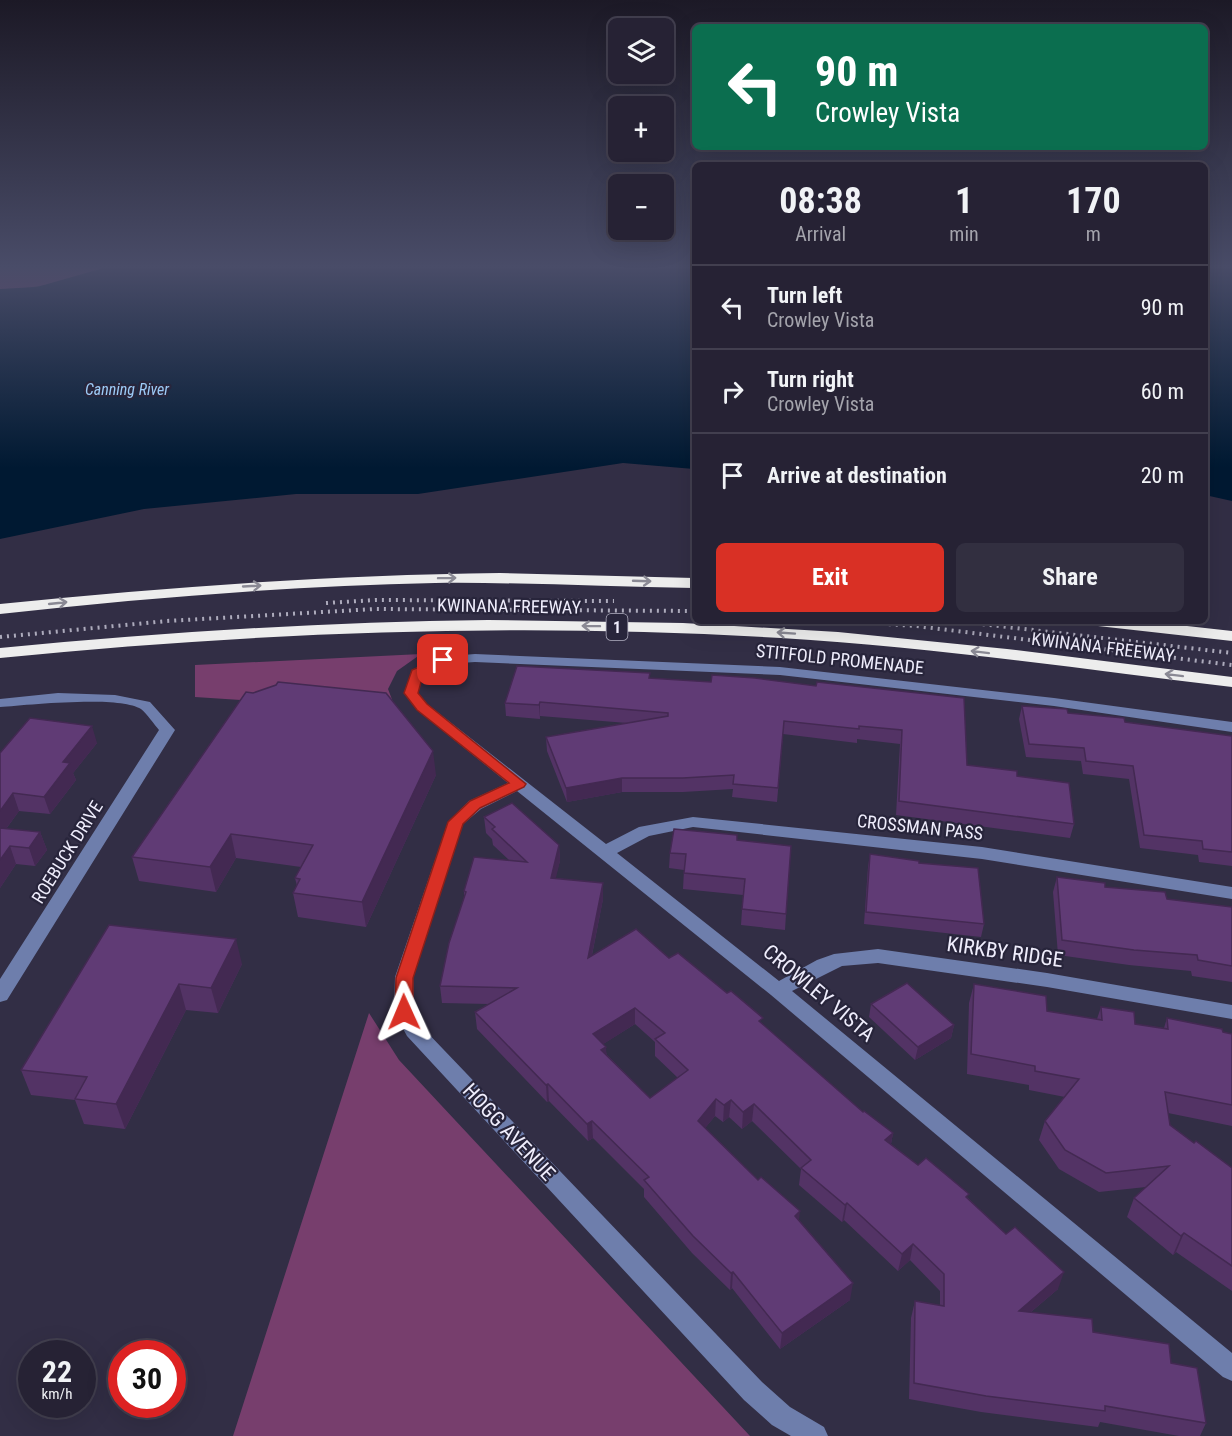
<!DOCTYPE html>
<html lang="en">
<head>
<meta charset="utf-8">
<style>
  body { margin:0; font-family:"Roboto Condensed",sans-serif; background:#322f40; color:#f1f3f6; height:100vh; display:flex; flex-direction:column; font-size:22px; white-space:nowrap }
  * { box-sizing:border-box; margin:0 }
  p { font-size:20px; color:#a4a4ac }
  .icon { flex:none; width:33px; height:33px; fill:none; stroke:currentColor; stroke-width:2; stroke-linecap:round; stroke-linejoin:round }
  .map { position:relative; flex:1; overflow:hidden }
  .details { position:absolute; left:692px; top:162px; width:516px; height:462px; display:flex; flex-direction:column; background:#262234; border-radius:9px; box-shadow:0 6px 24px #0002,0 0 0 2px #423f4f }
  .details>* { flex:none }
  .banner { position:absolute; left:692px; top:24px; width:516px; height:126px; border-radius:9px; box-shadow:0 6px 24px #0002,0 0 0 2px #423f4f; background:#0b6e4f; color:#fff; overflow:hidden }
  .controls { position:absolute; left:608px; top:18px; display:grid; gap:12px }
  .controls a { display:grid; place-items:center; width:66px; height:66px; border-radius:9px; background:#262234; box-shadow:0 6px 24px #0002,0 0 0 2px #423f4f; font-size:30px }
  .speed { position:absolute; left:18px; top:1340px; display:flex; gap:12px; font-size:30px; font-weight:700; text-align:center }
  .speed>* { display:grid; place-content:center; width:78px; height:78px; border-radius:50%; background:#262234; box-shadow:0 6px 24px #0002,0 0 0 2px #423f4f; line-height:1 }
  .speed small { font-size:15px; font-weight:400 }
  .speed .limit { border:9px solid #d22; background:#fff; color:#111 }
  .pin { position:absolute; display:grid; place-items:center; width:51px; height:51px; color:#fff; margin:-26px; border-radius:12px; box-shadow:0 3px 9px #0006 }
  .me { position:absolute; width:66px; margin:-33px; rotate:359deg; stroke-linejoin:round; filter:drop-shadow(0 0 4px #0008) }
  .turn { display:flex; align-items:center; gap:21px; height:126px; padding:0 24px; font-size:27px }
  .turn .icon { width:78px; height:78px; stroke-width:2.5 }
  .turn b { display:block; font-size:42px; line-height:51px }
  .eta { display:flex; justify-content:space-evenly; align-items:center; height:102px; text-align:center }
  .eta b { font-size:36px; font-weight:700; line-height:42px }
  .action { display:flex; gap:12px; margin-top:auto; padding:12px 24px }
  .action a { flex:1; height:69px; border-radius:9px; background:#d93025; color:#fff; font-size:24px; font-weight:700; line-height:69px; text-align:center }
  .action a+a { background:#322f40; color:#f1f3f6 }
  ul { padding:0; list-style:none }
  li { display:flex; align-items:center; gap:18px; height:84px; padding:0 24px; border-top:2px solid #423f4f }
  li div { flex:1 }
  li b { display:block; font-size:22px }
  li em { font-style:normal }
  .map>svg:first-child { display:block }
  .green { fill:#773e6d }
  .water { fill:#001932 }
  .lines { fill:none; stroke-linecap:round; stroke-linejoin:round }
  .minor { fill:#6e7eac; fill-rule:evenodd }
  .highway { fill:#ededed; fill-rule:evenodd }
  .rail { stroke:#adabbc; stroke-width:4; stroke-dasharray:2 5; stroke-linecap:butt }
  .wall { fill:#533365; fill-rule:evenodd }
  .shaded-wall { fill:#432952 }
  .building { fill:#603b75; stroke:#432952; stroke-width:1.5; fill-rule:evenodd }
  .oneway { stroke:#8a8994 }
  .route { fill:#d93025; stroke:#8d1f18; stroke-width:1.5 }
  .labels { text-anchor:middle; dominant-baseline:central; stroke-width:4.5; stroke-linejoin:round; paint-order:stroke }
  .far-water-label { font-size:16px; font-style:italic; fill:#9dcbf7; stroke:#28253b }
  .shield { fill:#28253b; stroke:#b3b1c2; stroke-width:1.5 }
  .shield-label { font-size:16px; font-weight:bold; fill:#efedfc }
  .street-label { font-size:18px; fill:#efedfc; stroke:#28253b }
  .near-street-label { font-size:21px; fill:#efedfc; stroke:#28253b }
</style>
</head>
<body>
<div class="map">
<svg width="1232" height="1436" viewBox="0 0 1232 1436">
  <rect width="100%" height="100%" fill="#322e45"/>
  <g class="green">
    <path d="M0,267H107C74,280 36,290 0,289Z"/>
    <polygon points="421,654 397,671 388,689 396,710 195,697 195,665"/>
    <polygon points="369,1013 399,1060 750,1436 233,1436"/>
  </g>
  <g class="water">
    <polygon points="107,267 694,267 694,469 623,463 418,494 296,494 144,509 0,539 0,289 37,287"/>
    <polygon points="1205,267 1232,267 1232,501 1205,495"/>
  </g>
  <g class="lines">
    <g class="minor">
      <polygon points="475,654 780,667 1054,698 1232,722 1232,732 1054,706 780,675 475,662 446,664 423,675 418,693 427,704 606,844 639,827 693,817 982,847 1232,887 1232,899 982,859 693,827 649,836 617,853 779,981 817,960 834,954 878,949 1047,973 1232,1005 1232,1019 1047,987 878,963 842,966 792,991 1232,1353 1232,1381 1223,1377 771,995 517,791 481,809 463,824 413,977 414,1012 421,1026 762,1382 790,1407 824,1427 828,1436 791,1436 772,1425 744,1400 407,1036 394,1012 395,977 448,822 469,801 508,783 417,710 404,693 412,670 438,657"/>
      <path d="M58,693L115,695L150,702L175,730L7,1000L0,1002V979L159,730C154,724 147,714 141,709C119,695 27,705 0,707V699Z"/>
    </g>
    <g class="highway">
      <path d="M500,573L694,578V588C608,587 522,582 435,583C289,586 145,598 0,614V604C168,587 331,575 500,573Z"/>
      <path d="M488,620L683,623L838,632L1007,649L1232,677V687C1082,669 932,647 781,638C520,622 260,632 0,658V648C162,632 324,622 488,620Z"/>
      <polygon points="1090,621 1142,621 1232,631 1232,641 1098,626"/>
    </g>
    <g class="rail">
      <polyline points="326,603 376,600 614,601"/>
      <polyline points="840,621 916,626 1232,665"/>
      <polyline points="955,621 1232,653"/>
      <polyline points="0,637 167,621 375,609 694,611"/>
    </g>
  </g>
  <g class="wall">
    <polygon points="650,673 650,678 711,682 816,686 967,765 1017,776 1074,824 1070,838 896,815 900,744 857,739 857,743 783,734 777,802 732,797 733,789 683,792 622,792 567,802 547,751 546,737 627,723 540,716 540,719 506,716 505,703"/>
    <polygon points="1022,706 1125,722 1232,736 1232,866 1199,862 1198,855 1140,848 1129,779 1083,774 1081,761 1026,757 1019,719"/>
    <polygon points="97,743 73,773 76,780 50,814 19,811 6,829 40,832 47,850 35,866 16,864 0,888 0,753"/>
    <polygon points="436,775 366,927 298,917 293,893 297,886 295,878 301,867 236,858 216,892 139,881 132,857"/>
    <path d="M484,817L559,845L560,861L555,878L603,883V899L592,955L669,958L762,1024L863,1112L893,1133L891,1144L918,1165L968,1198L1058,1289L1031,1312L1093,1332L1171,1363L1206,1423L1200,1436H1179L1100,1422L1098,1427L981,1412L909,1399L911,1318L915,1301L940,1306V1291L910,1260L898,1271L844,1220L842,1222L799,1185L801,1169L752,1121L742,1129L729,1117L723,1122L715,1116L705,1128L799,1220L850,1300L780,1349L732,1288L730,1290L692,1253L644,1197V1189L593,1138L588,1141L549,1101L547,1102L477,1029L475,1012L489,1004L442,1003L440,986L464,897V891L509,860L493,845L492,839L486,833ZM635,1024L655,1042V1056L678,1078L650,1098L607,1055L603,1044Z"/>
    <polygon points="737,840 786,914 785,930 741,925 743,895 683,889 684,870 669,868 670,853"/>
    <polygon points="870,854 919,863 984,924 981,937 864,924 868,867"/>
    <polygon points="1057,877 1167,899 1232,907 1232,982 1192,976 1191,971 1129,965 1058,955 1053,892"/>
    <polygon points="109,925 242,964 218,1013 186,1010 125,1129 84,1124 75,1100 31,1095 21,1070"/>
    <polygon points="974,984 1047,1011 1097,1019 1101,1007 1135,1024 1164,1028 1167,1018 1232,1034 1232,1126 1168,1113 1170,1125 1194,1143 1232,1168 1232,1291 1176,1252 1173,1255 1127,1217 1134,1198 1146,1187 1099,1192 1059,1169 1039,1140 1045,1121 1065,1097 1029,1090 1029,1085 967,1074 969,1003"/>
    <polygon points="871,1004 954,1025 951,1038 915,1060 869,1017"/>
  </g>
  <g class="shaded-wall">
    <polygon points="540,702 540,719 539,705"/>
    <polygon points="92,726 97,743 73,773 76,780 50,814 44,797 63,762"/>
    <polygon points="433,751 436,775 366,927 362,902"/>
    <polygon points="622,778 622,792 567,802 566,788"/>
    <polygon points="13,793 19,811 0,837 0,811"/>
    <polygon points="40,832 47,850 35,866 29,848"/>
    <polygon points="231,834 236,858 216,892 210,867"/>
    <polygon points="559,845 560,861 552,894 551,878"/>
    <polygon points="10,846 16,864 0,888 0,860"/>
    <polygon points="603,883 603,899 588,974 588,958"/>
    <polygon points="236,939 242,964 218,1013 211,988"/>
    <polygon points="179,984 186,1010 125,1129 116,1104"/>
    <polygon points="635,1008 635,1024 594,1050 593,1034"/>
    <polygon points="954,1025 951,1038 915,1060 918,1047"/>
    <polygon points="606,1047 607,1064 601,1050"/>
    <polygon points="548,1084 549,1101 547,1102 546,1085"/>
    <polygon points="716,1099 715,1116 697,1138 698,1121"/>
    <polygon points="731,1100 729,1117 723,1122 724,1105"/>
    <polygon points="754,1104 752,1121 742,1129 743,1112"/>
    <polygon points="592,1121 593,1138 588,1141 587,1124"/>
    <polygon points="893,1133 890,1149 885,1140"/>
    <polygon points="847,1203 844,1220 842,1222 845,1205"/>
    <polygon points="800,1211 798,1228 795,1216"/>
    <polygon points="1184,1233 1176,1252 1173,1255 1181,1236"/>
    <polygon points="913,1244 910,1260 898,1271 902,1254"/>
    <polygon points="733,1272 732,1288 730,1290 731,1273"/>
    <polygon points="1064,1272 1058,1289 1013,1327 1019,1311"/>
    <polygon points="853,1283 850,1300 780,1349 782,1333"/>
  </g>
  <g class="building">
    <polygon points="517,666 650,673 649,678 711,682 712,675 755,678 816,686 817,682 964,698 967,765 1017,771 1017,776 1069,783 1074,824 899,801 902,730 859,726 859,729 784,721 778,788 733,784 734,775 683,778 622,778 566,788 546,737 668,716 668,713 540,702 539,705 505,703"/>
    <polygon points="278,682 386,693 433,751 362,902 293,893 300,879 295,878 313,845 231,834 210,867 132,857 246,692 253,693 276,685"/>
    <polygon points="1022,706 1067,709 1068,713 1124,718 1125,722 1232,736 1232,852 1203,849 1202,841 1144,835 1133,766 1086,761 1084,748 1029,744"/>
    <polygon points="30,718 92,726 63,762 70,763 44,797 13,793 0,811 0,753"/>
    <path d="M512,803L559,845L551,878L603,883L588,958L636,929L669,958L678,953L727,993L731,991L763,1018L759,1021L863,1112L864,1111L893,1133L885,1140L918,1165L926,1158L969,1194L966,1197L1006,1234L1015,1227L1064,1272L1019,1311L1092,1319L1093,1332L1169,1344L1171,1363L1197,1368L1206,1423L1105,1406V1411L986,1396L914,1383L915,1301L944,1306V1274L913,1244L902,1254L847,1203L845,1205L801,1168L811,1160L754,1104L743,1112L731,1100L724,1105L716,1099L698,1121L758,1180L761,1177L800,1211L795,1216L853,1283L782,1333L733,1272L731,1273L693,1236L644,1180L649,1177L592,1121L587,1124L548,1084L546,1085L475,1012L517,988L440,986L449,943L466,892L464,891L474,857L527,862L492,829L495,827L484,817ZM635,1008L665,1033L655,1039L688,1070L650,1098L601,1050L606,1047L593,1034Z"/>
    <polygon points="0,828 40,832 29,848 10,846 0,860"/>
    <polygon points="674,829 737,835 737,840 791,846 786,914 742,909 745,879 684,873 686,854 670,853"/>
    <polygon points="870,854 919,861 919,863 978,868 984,924 866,912"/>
    <polygon points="1057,877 1105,883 1105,887 1165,892 1167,899 1232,907 1232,966 1198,960 1197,955 1134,950 1062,940"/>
    <polygon points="109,925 236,939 211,988 179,984 116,1104 75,1099 87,1077 21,1070"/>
    <polygon points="907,983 954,1025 918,1047 871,1004"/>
    <polygon points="974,984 1046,996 1047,1011 1102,1020 1101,1007 1134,1012 1135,1024 1168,1029 1167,1018 1222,1029 1223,1032 1232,1034 1232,1105 1165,1092 1170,1125 1194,1143 1196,1141 1232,1168 1232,1266 1184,1233 1181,1236 1134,1198 1169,1166 1106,1173 1065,1150 1045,1121 1079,1079 1035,1071 1035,1066 971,1054"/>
  </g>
  <defs><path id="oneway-shaft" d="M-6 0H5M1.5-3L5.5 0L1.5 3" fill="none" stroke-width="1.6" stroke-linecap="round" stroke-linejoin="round" transform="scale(1.5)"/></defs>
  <g class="oneway">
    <use href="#oneway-shaft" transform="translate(447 578) rotate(-1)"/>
    <use href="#oneway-shaft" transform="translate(642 581) rotate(2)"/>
    <use href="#oneway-shaft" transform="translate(252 586) rotate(-3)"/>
    <use href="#oneway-shaft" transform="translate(58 603) rotate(-6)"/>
    <use href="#oneway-shaft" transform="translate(591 626) rotate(-179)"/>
    <use href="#oneway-shaft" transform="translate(786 633) rotate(-176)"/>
    <use href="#oneway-shaft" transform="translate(980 652) rotate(-173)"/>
    <use href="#oneway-shaft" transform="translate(1174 675) rotate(-173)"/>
  </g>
  <linearGradient id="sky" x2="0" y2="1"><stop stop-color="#1c1926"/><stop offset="0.57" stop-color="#494c68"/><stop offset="1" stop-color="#494c68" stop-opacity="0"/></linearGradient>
  <rect width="1232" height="468" fill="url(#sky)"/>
  <polygon class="route" points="443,656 449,660 423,675 418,693 427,704 526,784 524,787 480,808 463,824 413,978 413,1012 410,1017 404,1019 398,1017 395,1012 396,978 448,822 470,801 509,783 417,710 404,693 412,670"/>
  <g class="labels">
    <g class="far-water-label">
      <text x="127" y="389">Canning River</text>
    </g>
    <rect class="shield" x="606.5" y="614" width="21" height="26" rx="4.5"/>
    <g class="shield-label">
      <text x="617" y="627">1</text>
    </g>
    <g class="street-label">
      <text transform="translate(509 606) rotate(1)">KWINANA FREEWAY</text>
      <text transform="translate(1103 647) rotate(7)">KWINANA FREEWAY</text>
      <text transform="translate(840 659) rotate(6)">STITFOLD PROMENADE</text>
      <text transform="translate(920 827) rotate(6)">CROSSMAN PASS</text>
      <text transform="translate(67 852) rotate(-58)">ROEBUCK DRIVE</text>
    </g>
    <g class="near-street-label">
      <text transform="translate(1005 952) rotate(8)">KIRKBY RIDGE</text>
      <text transform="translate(819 993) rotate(40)">CROWLEY VISTA</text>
      <text transform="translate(509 1132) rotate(47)">HOGG AVENUE</text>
    </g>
  </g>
</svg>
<div class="controls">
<a><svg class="icon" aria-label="layers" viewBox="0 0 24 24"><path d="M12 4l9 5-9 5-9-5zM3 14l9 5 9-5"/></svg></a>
<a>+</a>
<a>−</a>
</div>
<div class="speed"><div>22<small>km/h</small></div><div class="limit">30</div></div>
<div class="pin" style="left:443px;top:660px;background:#d93025"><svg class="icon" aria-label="arrive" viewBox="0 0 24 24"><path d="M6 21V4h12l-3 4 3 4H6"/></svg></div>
<svg class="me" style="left:404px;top:1012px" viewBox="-20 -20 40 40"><path d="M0-17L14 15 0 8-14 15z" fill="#d93025" stroke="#fff" stroke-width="4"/></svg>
<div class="banner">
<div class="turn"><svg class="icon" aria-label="left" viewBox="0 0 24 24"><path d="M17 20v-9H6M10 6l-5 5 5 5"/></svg><div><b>90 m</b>Crowley Vista</div></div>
</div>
<section class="details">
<div class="eta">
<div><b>08:38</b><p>Arrival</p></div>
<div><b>1</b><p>min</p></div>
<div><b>170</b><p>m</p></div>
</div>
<ul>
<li><svg class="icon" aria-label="left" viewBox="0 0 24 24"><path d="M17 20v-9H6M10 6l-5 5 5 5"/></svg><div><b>Turn left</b><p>Crowley Vista</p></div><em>90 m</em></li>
<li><svg class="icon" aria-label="right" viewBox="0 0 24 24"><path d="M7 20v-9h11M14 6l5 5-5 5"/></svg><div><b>Turn right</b><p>Crowley Vista</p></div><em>60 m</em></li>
<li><svg class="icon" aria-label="arrive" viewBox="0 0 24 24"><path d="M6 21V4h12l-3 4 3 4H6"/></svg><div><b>Arrive at destination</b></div><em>20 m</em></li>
</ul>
<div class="action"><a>Exit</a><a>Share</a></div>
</section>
</div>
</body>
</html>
